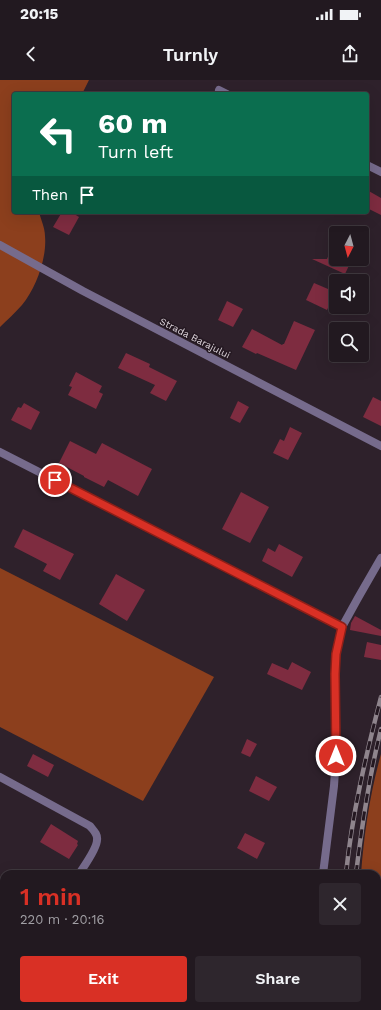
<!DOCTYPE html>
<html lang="en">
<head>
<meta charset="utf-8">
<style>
  body { margin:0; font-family:"Work Sans",sans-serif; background:#2e262d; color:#f1f3f6; height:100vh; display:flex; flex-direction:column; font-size:15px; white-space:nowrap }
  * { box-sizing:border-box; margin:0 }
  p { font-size:13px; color:#a2a0a5 }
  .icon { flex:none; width:22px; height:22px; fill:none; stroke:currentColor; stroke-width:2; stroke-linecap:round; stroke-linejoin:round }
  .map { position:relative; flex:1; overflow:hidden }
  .side { position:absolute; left:0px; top:790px; width:381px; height:140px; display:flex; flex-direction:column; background:#221920; border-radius:12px 12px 0 0; box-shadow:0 4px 16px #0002,0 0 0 1px #3f383e }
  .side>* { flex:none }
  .banner { position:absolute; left:12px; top:12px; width:357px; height:122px; border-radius:4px; box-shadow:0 4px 16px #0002,0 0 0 1px #3f383e; background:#0b6e4f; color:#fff; overflow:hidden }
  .needle { width:26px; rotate:186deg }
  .controls { position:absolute; left:329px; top:146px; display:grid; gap:8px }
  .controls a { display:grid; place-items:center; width:40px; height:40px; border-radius:4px; background:#221920; box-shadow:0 4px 16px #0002,0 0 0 1px #3f383e; font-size:20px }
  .pin { position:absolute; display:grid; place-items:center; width:34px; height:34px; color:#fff; margin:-17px; border:2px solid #fff; border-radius:50%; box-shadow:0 1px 4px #0007 }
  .me { position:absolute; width:44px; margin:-22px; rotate:0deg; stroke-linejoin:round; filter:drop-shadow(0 0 3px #0008) }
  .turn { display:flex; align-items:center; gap:14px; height:84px; padding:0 20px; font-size:18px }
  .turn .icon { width:52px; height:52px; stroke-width:2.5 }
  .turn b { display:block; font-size:28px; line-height:34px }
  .then { display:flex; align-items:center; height:38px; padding:0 20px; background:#0003; gap:8px; font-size:15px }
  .round { display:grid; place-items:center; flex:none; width:42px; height:42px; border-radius:4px; background:#2e262d }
  .headline { display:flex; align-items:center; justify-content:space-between; height:68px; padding:0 20px }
  h1 { font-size:24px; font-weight:600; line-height:30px; color:#d93025 }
  .button { display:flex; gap:8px; margin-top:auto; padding:8px 20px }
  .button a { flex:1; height:46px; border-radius:4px; background:#d93025; color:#fff; font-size:16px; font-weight:600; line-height:46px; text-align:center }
  .button a+a { background:#2e262d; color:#f1f3f6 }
  .status { display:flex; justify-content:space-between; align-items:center; height:28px; padding:0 20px; background:#221920; direction:ltr }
  .status svg { height:11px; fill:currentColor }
  header { display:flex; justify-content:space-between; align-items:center; height:52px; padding:0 20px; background:#221920; font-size:18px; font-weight:600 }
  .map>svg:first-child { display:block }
  .forest { fill:#8c3f1d }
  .building { fill:#7e2c40 }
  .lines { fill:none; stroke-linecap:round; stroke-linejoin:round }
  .minor { stroke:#766b8c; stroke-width:8 }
  .tertiary { stroke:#766b8c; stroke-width:8 }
  .rail-casing { stroke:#8f858d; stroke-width:4.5 }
  .rail { stroke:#241821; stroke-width:3; stroke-dasharray:9; stroke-linecap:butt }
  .route-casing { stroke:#8d1f18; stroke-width:10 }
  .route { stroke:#d93025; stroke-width:7 }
  .labels { text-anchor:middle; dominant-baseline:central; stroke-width:3; stroke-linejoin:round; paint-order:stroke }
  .street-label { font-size:10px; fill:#dcd3da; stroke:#241821 }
</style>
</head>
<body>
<div class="status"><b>20:15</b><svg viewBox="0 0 49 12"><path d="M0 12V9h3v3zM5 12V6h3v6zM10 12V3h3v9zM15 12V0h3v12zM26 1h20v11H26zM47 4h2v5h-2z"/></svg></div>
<header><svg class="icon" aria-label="back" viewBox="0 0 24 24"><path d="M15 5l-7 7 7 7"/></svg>Turnly<svg class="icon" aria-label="share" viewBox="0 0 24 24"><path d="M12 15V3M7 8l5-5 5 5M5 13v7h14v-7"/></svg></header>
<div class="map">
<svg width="381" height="930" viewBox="0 0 381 930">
  <rect width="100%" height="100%" fill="#2e212b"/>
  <g class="forest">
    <path d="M0,0H89L82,14H14V132H39C41,140 45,148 45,156C47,178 36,208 22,225C15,233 7,240 0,247Z"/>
    <polygon points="0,488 214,597 143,721 0,647"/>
    <path d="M381,674V930H355V926H377V794H361C364,754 370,713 381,674Z"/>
  </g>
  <g class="building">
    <polygon points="367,110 381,118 381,135 367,128"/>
    <polygon points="62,132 71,132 79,137 69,155 53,147"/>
    <polygon points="336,159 336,179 352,179 345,194 312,179 327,179"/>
    <polygon points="314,203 335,212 327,230 306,220"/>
    <polygon points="227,221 243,229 233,247 218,240"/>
    <polygon points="294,241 315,250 296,290 257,273 256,274 242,267 252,249 282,265 283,264 284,264"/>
    <polygon points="126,273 150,284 149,287 177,301 166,321 150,313 155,305 118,288"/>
    <polygon points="76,292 102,306 99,312 103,314 96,329 68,315 72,307 69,306"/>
    <polygon points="373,317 381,321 381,346 363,337"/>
    <polygon points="238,321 249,327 240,343 230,338"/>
    <polygon points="24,323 40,332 31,350 11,340 18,327 21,328"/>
    <polygon points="290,347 302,353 288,380 273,373 280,359 284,361"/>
    <polygon points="70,361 96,374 102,363 152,389 138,416 108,400 104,407 84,397 84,396 59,383"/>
    <polygon points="241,412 269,427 250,463 222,449"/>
    <polygon points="23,449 74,474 60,500 43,491 47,484 14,467"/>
    <polygon points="279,464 303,477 292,497 262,481 268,468 275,472"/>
    <polygon points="116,494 145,510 127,541 99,524"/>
    <polygon points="355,536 381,550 381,556 350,550 351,543"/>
    <polygon points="367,562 381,565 381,580 364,577"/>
    <polygon points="292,582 311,592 302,610 267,594 272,583 288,590"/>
    <polygon points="247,659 257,664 250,677 241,673"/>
    <polygon points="33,674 54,685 48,697 27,686"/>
    <polygon points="256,696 277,707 269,721 249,711"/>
    <polygon points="51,744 78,761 77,764 78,765 69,779 40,762"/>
    <polygon points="245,753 265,763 257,779 237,768"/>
  </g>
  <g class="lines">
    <g class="minor">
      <polyline points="219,10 227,14"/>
      <polyline points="367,85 381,92"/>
      <polyline points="0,165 83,211 381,366"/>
      <polyline points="0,372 342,547"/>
      <path d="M0,697L90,746C93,750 98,754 97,760C97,769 84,786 79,794"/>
      <polyline points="0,890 4,893"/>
      <polyline points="59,926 66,930"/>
    </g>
    <g class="tertiary">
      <polyline points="323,794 334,706 336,676 335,594 336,574 342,547 358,518 381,478"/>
      <polyline points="317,926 317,930"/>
    </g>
    <defs>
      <g id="rail">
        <path d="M346,794C352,734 366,675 381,617"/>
        <path d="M356,794C362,745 369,696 381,649"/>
        <polyline points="340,926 341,930"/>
        <polyline points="349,926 350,930"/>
      </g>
    </defs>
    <use href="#rail" class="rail-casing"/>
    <use href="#rail" class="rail"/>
  </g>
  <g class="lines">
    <defs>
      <polyline id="route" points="55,400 342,547 336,574 335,594 336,676"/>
    </defs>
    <use href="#route" class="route-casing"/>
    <use href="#route" class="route"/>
  </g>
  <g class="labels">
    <g class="street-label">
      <text transform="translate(195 258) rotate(27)">Strada Barajului</text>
    </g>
  </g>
</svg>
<div class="controls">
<a><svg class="needle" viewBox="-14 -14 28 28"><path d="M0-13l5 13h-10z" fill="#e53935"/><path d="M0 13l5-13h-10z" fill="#a2a0a5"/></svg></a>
<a><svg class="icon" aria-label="sound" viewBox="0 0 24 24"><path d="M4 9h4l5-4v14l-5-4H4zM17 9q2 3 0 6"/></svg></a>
<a><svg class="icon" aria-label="search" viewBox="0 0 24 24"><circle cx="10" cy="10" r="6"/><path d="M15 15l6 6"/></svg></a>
</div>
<div class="pin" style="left:55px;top:400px;background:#d93025"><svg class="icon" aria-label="arrive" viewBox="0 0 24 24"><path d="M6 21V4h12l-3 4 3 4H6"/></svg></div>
<svg class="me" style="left:336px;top:676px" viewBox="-20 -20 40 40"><circle r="17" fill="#d93025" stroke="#fff" stroke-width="3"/><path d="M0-11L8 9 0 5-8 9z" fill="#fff"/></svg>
<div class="banner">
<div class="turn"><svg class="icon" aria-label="left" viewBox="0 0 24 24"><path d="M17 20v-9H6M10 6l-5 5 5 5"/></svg><div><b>60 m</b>Turn left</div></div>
<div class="then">Then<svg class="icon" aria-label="arrive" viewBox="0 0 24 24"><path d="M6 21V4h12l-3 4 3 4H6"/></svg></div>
</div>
<section class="side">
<div class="headline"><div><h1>1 min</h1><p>220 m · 20:16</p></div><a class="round"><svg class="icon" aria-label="close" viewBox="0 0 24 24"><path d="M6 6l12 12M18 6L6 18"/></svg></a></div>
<div class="button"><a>Exit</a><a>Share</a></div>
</section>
</div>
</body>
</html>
